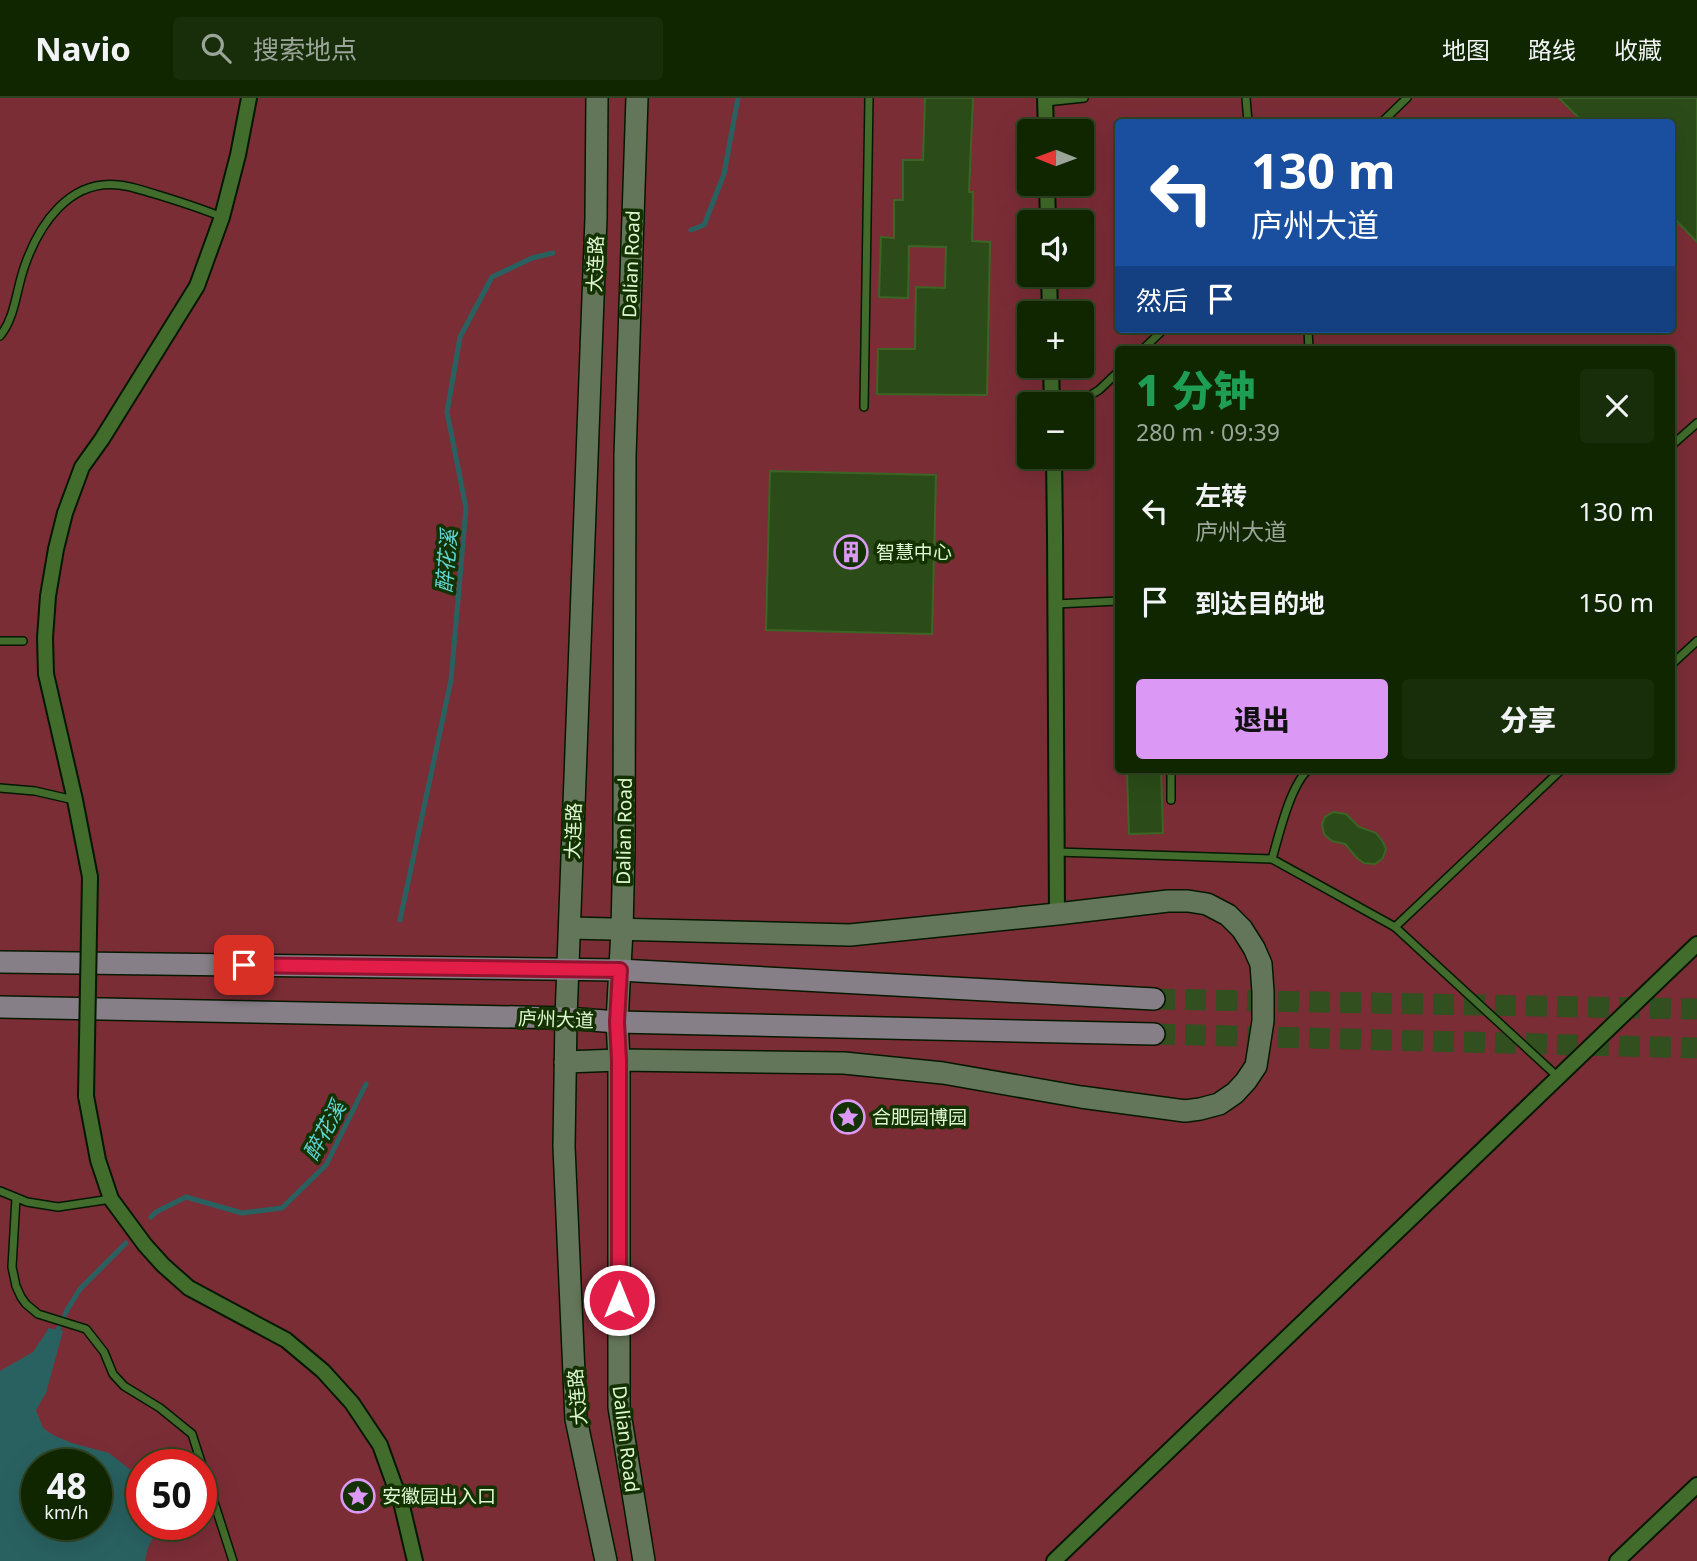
<!DOCTYPE html>
<html lang="zh">
<head>
<meta charset="utf-8">
<style>
  body { margin:0; font-family:"Noto Sans","Noto Sans SC",sans-serif; background:#182e0a; color:#f1f3f6; height:100vh; display:flex; flex-direction:column; font-size:26px; white-space:nowrap }
  * { box-sizing:border-box; margin:0 }
  p { font-size:23px; color:#9ba599 }
  .icon { flex:none; width:38px; height:38px; fill:none; stroke:currentColor; stroke-width:2; stroke-linecap:round; stroke-linejoin:round }
  .map { position:relative; flex:1; overflow:hidden }
  .sheet { position:absolute; left:1115px; top:248px; width:560px; height:427px; display:flex; flex-direction:column; background:#0f2600; border-radius:7px; box-shadow:0 7px 28px #0002,0 0 0 2px #2f4322 }
  .sheet>* { flex:none }
  .top-card { position:absolute; left:1115px; top:21px; width:560px; height:214px; border-radius:7px; box-shadow:0 7px 28px #0002,0 0 0 2px #2f4322; background:#1a4fa0; color:#fff; overflow:hidden }
  .needle { width:46px; rotate:271deg }
  .buttons { position:absolute; left:1017px; top:21px; display:grid; gap:14px }
  .buttons a { display:grid; place-items:center; width:77px; height:77px; border-radius:7px; background:#0f2600; box-shadow:0 7px 28px #0002,0 0 0 2px #2f4322; font-size:35px }
  .speed { position:absolute; left:21px; top:1351px; display:flex; gap:14px; font-size:35px; font-weight:700; text-align:center }
  .speed>* { display:grid; place-content:center; width:91px; height:91px; border-radius:50%; background:#0f2600; box-shadow:0 7px 28px #0002,0 0 0 2px #2f4322; line-height:1 }
  .speed small { font-size:18px; font-weight:400 }
  .speed .limit { border:10px solid #d22; background:#fff; color:#111 }
  .pin { position:absolute; display:grid; place-items:center; width:60px; height:60px; color:#fff; margin:-30px; border-radius:14px; box-shadow:0 4px 10px #0006 }
  .me { position:absolute; width:77px; margin:-38px; rotate:0deg; stroke-linejoin:round; filter:drop-shadow(0 0 5px #0008) }
  .turn { display:flex; align-items:center; gap:24px; height:147px; padding:0 21px; font-size:32px }
  .turn .icon { width:91px; height:91px; stroke-width:2.5 }
  .turn b { display:block; font-size:49px; line-height:60px }
  .then { display:flex; align-items:center; height:66px; padding:0 21px; background:#0003; gap:14px; font-size:26px }
  .round { display:grid; place-items:center; flex:none; width:74px; height:74px; border-radius:7px; background:#182e0a }
  .head { display:flex; align-items:center; justify-content:space-between; height:119px; padding:0 21px }
  h1 { font-size:42px; font-weight:800; line-height:52px; color:#1e9e55 }
  .button { display:flex; gap:14px; margin-top:auto; padding:14px 21px }
  .button a { flex:1; height:80px; border-radius:7px; background:#db99f5; color:#111; font-size:28px; font-weight:800; line-height:80px; text-align:center }
  .button a+a { background:#182e0a; color:#f1f3f6 }
  ul { padding:0; list-style:none }
  li { display:flex; align-items:center; gap:21px; height:91px; padding:0 21px }
  li div { flex:1 }
  li b { display:block; font-size:26px }
  li em { font-style:normal }
  header { display:flex; align-items:center; gap:42px; box-sizing:border-box; height:98px; padding:0 35px; background:#0f2600; border-bottom:2px solid #2f4322 }
  header strong { font-size:33px }
  nav { display:flex; gap:38px; margin-inline-start:auto; font-size:24px }
  .search { width:490px; height:63px; background:#182e0a; display:flex; align-items:center; gap:18px; box-sizing:border-box; padding:0 24px; border-radius:7px; color:#9ba599; font-size:26px }
  .map>svg:first-child { display:block }
  .green { fill:#7b2d36; fill-rule:evenodd }
  .water { fill:#296161; fill-rule:evenodd }
  .lines { fill:none; stroke-linecap:round; stroke-linejoin:round }
  .stream { stroke:#296161; stroke-width:5 }
  .building { fill:#2b4c18; stroke:#3c6525; stroke-width:2 }
  .primary-tunnel { stroke:#324f20; stroke-width:21; stroke-dasharray:21 10; stroke-linecap:butt }
  .lane-casing { stroke:#041800; stroke-width:10 }
  .street-casing { stroke:#041800; stroke-width:18 }
  .secondary-casing { stroke:#041800; stroke-width:24 }
  .primary-casing { stroke:#041800; stroke-width:24 }
  .lane { stroke:#426c2b; stroke-width:7 }
  .street { stroke:#426c2b; stroke-width:14 }
  .secondary { stroke:#64765a; stroke-width:21 }
  .primary { stroke:#877f88; stroke-width:21 }
  .street-bridge-casing { stroke:#041800; stroke-width:18; stroke-linecap:butt }
  .street-bridge { stroke:#426c2b; stroke-width:14 }
  .route-casing { stroke:#92132f; stroke-width:18 }
  .route { stroke:#e11d48; stroke-width:12 }
  .labels { text-anchor:middle; dominant-baseline:central; stroke-width:7; stroke-linejoin:round; paint-order:stroke }
  .street-label { font-size:19px; fill:#def6d3; stroke:#143200 }
  .poi-label { font-size:19px; fill:#def6d3; stroke:#143200; text-anchor:start }
  .water-label { font-size:21px; font-style:italic; fill:#60d6d7; stroke:#143200 }
</style>
</head>
<body>
<header>
<strong>Navio</strong>
<div class="search"><svg class="icon" aria-label="search" viewBox="0 0 24 24"><circle cx="10" cy="10" r="6"/><path d="M15 15l6 6"/></svg>搜索地点</div>
<nav><a>地图</a><a>路线</a><a>收藏</a></nav>
</header>
<div class="map">
<svg width="1697" height="1463" viewBox="0 0 1697 1463">
  <rect width="100%" height="100%" fill="#143200"/>
  <path class="green" d="M0,0H1697V1463H0ZM1118,24H1671V231H1118ZM1029,33H1082V86H1029ZM1029,124H1082V177H1029ZM1029,215H1082V268H1029ZM1118,252H1671V672H1118ZM1029,306H1082V359H1029ZM37,1367H96V1426H37ZM142,1367H201V1426H142Z"/>
  <path class="water" d="M49,1230L63,1233L46,1295L36,1312L43,1330L53,1337L72,1345L109,1355L141,1380L142,1426H158L161,1433C150,1440 147,1451 145,1463H0V1273L33,1254ZM37,1367H96V1426H37Z"/>
  <g class="lines">
    <g class="stream">
      <polyline points="691,132 704,127 724,76 738,0"/>
      <polyline points="400,822 451,582 466,410 447,314 460,239 492,179 532,160 553,155"/>
      <polyline points="151,1119 156,1114 186,1099 242,1115 282,1110 326,1067 366,986"/>
      <polyline points="58,1232 67,1212 80,1191 126,1145"/>
    </g>
  </g>
  <g class="building">
    <polygon points="925,0 973,0 969,94 973,94 972,143 990,144 987,297 877,296 878,251 915,251 916,189 945,190 946,149 909,148 908,200 879,199 881,139 894,140 894,102 903,102 903,62 923,62"/>
    <polygon points="1559,0 1697,0 1697,144 1671,117 1671,24 1583,24"/>
    <polygon points="770,373 936,377 932,536 766,532"/>
    <polygon points="1127,672 1161,672 1163,735 1129,736"/>
    <polygon points="1333,714 1346,716 1359,729 1376,735 1383,744 1386,751 1383,760 1375,766 1364,765 1357,760 1345,746 1332,743 1327,739 1324,736 1322,726 1325,719"/>
  </g>
  <g class="lines">
    <g class="primary-tunnel">
      <polyline points="1154,901 1697,911"/>
      <polyline points="1154,936 1697,950"/>
    </g>
    <defs>
      <g id="lane">
        <polyline points="1246,0 1248,24"/>
        <polyline points="1046,4 1084,0"/>
        <polyline points="1382,24 1407,0"/>
        <polyline points="1308,231 1309,252"/>
        <path d="M0,238C16,218 16,191 25,167C39,127 69,81 119,87C131,88 144,93 155,96C178,103 200,110 222,119"/>
        <polyline points="1142,252 1164,231"/>
        <polyline points="1076,306 1099,292 1118,274"/>
        <polyline points="864,309 869,0"/>
        <polyline points="1671,348 1697,325"/>
        <polyline points="1056,506 1118,503"/>
        <polyline points="0,543 23,543"/>
        <polyline points="1671,567 1697,543"/>
        <polyline points="1171,672 1171,702"/>
        <polyline points="0,690 35,693 74,702"/>
        <polyline points="1057,754 1272,761 1395,829 1558,979"/>
        <path d="M1272,761C1279,737 1290,688 1308,672"/>
        <polyline points="1395,829 1561,672"/>
        <polyline points="0,1093 27,1104 58,1109 111,1101"/>
        <polyline points="16,1100 12,1169 16,1188 21,1199 26,1206 38,1216 86,1231 104,1254 113,1276 124,1288 160,1310 192,1336 233,1463"/>
      </g>
      <g id="street">
        <polyline points="1045,0 1046,33"/>
        <polyline points="1047,86 1048,124"/>
        <polyline points="1049,177 1050,215"/>
        <polyline points="1051,268 1052,306"/>
        <polyline points="1054,359 1055,436 1057,816"/>
        <polyline points="90,779 75,702 46,576 45,540 48,498 56,451 65,415 82,369 102,341 197,188 222,119 238,57 249,0"/>
        <polyline points="86,998 98,1062 111,1101 145,1147 163,1167 189,1190 286,1242 323,1273 352,1305 380,1347 402,1408 415,1463"/>
        <polyline points="1054,1463 1697,846"/>
        <polyline points="1617,1463 1697,1387"/>
      </g>
      <g id="secondary">
        <polyline points="597,0 596,120 566,920 564,1049 576,1321 606,1463"/>
        <polyline points="637,0 625,358 624,747 622,832 617,924 619,962 619,1309 644,1463"/>
        <polyline points="565,964 619,962 844,965 943,975 1081,999 1185,1013 1200,1011 1219,1006 1235,995 1246,983 1256,968 1263,923 1263,894 1261,866 1254,850 1242,831 1228,817 1207,806 1188,803 1168,803 1057,816 850,837 570,830"/>
      </g>
      <g id="primary">
        <polyline points="0,864 619,872 1154,901"/>
        <polyline points="0,909 566,920 617,924 1154,936"/>
      </g>
    </defs>
    <use href="#lane" class="lane-casing"/>
    <use href="#street" class="street-casing"/>
    <use href="#secondary" class="secondary-casing"/>
    <use href="#primary" class="primary-casing"/>
    <use href="#lane" class="lane"/>
    <use href="#street" class="street"/>
    <use href="#secondary" class="secondary"/>
    <use href="#primary" class="primary"/>
    <defs>
      <polyline id="street-bridge" points="86,998 90,779"/>
    </defs>
    <use href="#street-bridge" class="street-bridge-casing"/>
    <use href="#street-bridge" class="street-bridge"/>
  </g>
  <g class="lines">
    <defs>
      <polyline id="route" points="244,867 620,872 617,924 619,962 619,1202"/>
    </defs>
    <use href="#route" class="route-casing"/>
    <use href="#route" class="route"/>
  </g>
  <defs>
    <symbol id="building-ring" viewBox="-11 -11 22 22"><circle r="9.5" fill="#143200" stroke="#db99f5" stroke-width="1.5"/><path d="M-4-6H4V6H1V3H-1V6H-4ZM-2.5-4.3h1.7v1.8h-1.7ZM.8-4.3h1.7v1.8H.8ZM-2.5-1h1.7V.8h-1.7ZM.8-1h1.7V.8H.8Z" fill="#db99f5"/></symbol>
    <symbol id="sight-ring" viewBox="-11 -11 22 22"><circle r="9.5" fill="#143200" stroke="#db99f5" stroke-width="1.5"/><path d="M0-6L1.8-2.2L6-1.7L2.9 1.2L3.7 5.4L0 3.3L-3.7 5.4L-2.9 1.2L-6-1.7L-1.8-2.2Z" fill="#db99f5"/></symbol>
  </defs>
  <g fill-rule="evenodd">
    <use href="#building-ring" x="832" y="435" width="38" height="38"/>
    <use href="#sight-ring" x="829" y="1000" width="38" height="38"/>
    <use href="#sight-ring" x="339" y="1379" width="38" height="38"/>
  </g>
  <g class="labels">
    <g class="street-label">
      <text transform="translate(595 166) rotate(-88)">大连路</text>
      <text transform="translate(631 166) rotate(-88)">Dalian Road</text>
      <text transform="translate(573 733) rotate(-88)">大连路</text>
      <text transform="translate(624 733) rotate(-89)">Dalian Road</text>
      <text transform="translate(556 921) rotate(2)">庐州大道</text>
      <text transform="translate(577 1299) rotate(-95)">大连路</text>
      <text transform="translate(626 1341) rotate(83)">Dalian Road</text>
    </g>
    <g class="poi-label">
      <text x="876" y="454">智慧中心</text>
      <text x="872" y="1019">合肥园博园</text>
      <text x="382" y="1398">安徽园出入口</text>
    </g>
    <g class="water-label">
      <text transform="translate(446 463) rotate(-85)">醉花溪</text>
      <text transform="translate(324 1032) rotate(-61)">醉花溪</text>
    </g>
  </g>
</svg>
<div class="buttons">
<a><svg class="needle" viewBox="-14 -14 28 28"><path d="M0-13l5 13h-10z" fill="#e53935"/><path d="M0 13l5-13h-10z" fill="#9ba599"/></svg></a>
<a><svg class="icon" aria-label="sound" viewBox="0 0 24 24"><path d="M4 9h4l5-4v14l-5-4H4zM17 9q2 3 0 6"/></svg></a>
<a>+</a>
<a>−</a>
</div>
<div class="speed"><div>48<small>km/h</small></div><div class="limit">50</div></div>
<div class="pin" style="left:244px;top:867px;background:#d93025"><svg class="icon" aria-label="arrive" viewBox="0 0 24 24"><path d="M6 21V4h12l-3 4 3 4H6"/></svg></div>
<svg class="me" style="left:619px;top:1202px" viewBox="-20 -20 40 40"><circle r="17" fill="#e11d48" stroke="#fff" stroke-width="3"/><path d="M0-11L8 9 0 5-8 9z" fill="#fff"/></svg>
<div class="top-card">
<div class="turn"><svg class="icon" aria-label="left" viewBox="0 0 24 24"><path d="M17 20v-9H6M10 6l-5 5 5 5"/></svg><div><b>130 m</b>庐州大道</div></div>
<div class="then">然后<svg class="icon" aria-label="arrive" viewBox="0 0 24 24"><path d="M6 21V4h12l-3 4 3 4H6"/></svg></div>
</div>
<section class="sheet">
<div class="head"><div><h1>1 分钟</h1><p>280 m · 09:39</p></div><a class="round"><svg class="icon" aria-label="close" viewBox="0 0 24 24"><path d="M6 6l12 12M18 6L6 18"/></svg></a></div>
<ul>
<li><svg class="icon" aria-label="left" viewBox="0 0 24 24"><path d="M17 20v-9H6M10 6l-5 5 5 5"/></svg><div><b>左转</b><p>庐州大道</p></div><em>130 m</em></li>
<li><svg class="icon" aria-label="arrive" viewBox="0 0 24 24"><path d="M6 21V4h12l-3 4 3 4H6"/></svg><div><b>到达目的地</b></div><em>150 m</em></li>
</ul>
<div class="button"><a>退出</a><a>分享</a></div>
</section>
</div>
</body>
</html>
